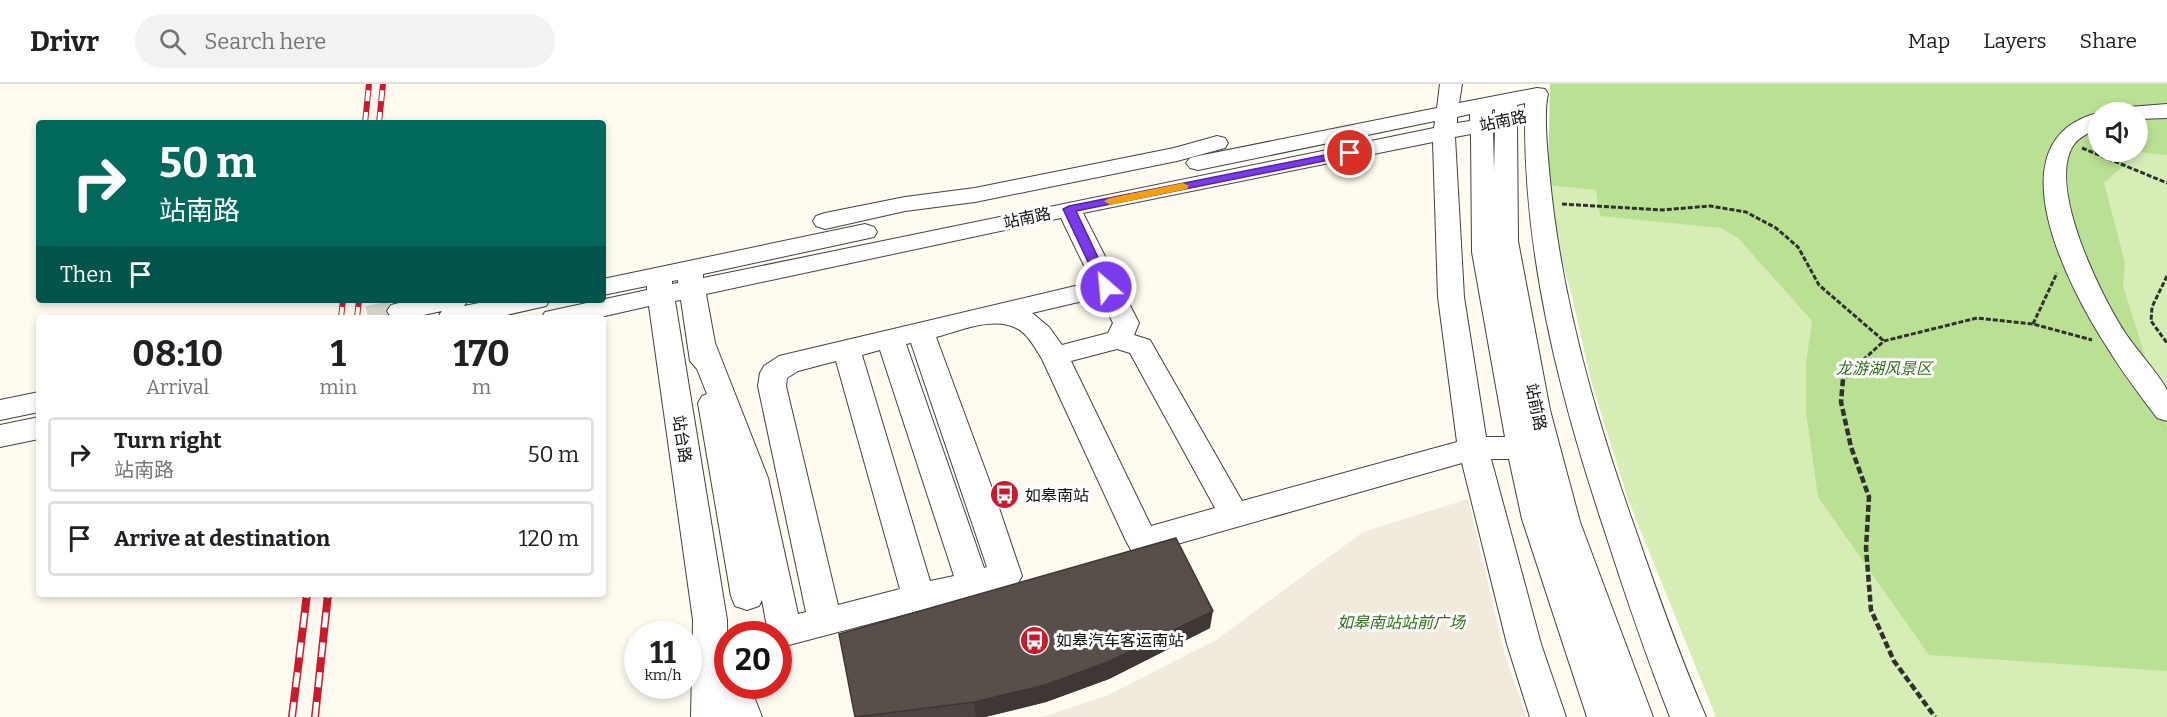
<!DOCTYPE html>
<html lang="en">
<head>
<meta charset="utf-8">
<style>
  body { margin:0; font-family:Bitter,"Noto Sans SC",serif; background:#f2f2f2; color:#202124; height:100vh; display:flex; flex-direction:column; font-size:22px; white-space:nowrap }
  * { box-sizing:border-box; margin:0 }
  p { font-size:20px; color:#757577 }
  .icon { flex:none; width:33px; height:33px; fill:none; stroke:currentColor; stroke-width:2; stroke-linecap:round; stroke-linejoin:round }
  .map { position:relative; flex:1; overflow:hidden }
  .drawer { position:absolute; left:36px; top:231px; width:570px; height:282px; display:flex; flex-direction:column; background:#fff; border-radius:6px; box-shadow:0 3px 9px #0003 }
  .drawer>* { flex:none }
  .guide { position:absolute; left:36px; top:36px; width:570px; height:183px; border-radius:6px; box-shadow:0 3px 9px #0003; background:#00695c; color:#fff; overflow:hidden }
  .tools { position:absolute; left:2088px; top:18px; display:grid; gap:12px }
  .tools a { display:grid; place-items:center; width:60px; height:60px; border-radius:50%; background:#fff; box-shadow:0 3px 9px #0003; font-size:30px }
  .speed { position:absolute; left:624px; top:537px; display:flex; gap:12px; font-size:30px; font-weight:700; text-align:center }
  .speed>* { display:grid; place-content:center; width:78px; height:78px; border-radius:50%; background:#fff; box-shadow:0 3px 9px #0003; line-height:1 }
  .speed small { font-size:15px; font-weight:400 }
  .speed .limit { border:9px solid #d22; background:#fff; color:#111 }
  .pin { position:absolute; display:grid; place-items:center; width:51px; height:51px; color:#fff; margin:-26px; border:3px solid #fff; border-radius:50%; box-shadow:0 2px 6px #0007 }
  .me { position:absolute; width:66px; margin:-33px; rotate:333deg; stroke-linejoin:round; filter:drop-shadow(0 0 4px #0008) }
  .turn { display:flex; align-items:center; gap:21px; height:126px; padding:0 24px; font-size:27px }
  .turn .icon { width:78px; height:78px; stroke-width:2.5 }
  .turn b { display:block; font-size:42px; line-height:51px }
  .then { display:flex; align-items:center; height:57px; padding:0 24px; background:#0003; gap:12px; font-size:22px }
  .eta { display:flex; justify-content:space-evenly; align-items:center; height:102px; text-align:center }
  .eta b { font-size:36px; font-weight:700; line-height:42px }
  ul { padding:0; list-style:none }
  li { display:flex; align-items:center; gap:18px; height:75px; margin:0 12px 9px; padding:0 12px; border:3px solid #e0e0e0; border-radius:6px }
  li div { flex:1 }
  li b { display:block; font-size:22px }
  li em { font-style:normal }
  header { display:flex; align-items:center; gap:36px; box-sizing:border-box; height:84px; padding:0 30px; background:#fff; border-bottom:2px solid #e0e0e0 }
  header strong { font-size:28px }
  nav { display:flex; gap:33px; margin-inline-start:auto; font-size:21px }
  .search { width:420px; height:54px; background:#f2f2f2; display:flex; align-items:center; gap:15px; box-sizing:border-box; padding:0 21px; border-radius:33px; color:#757577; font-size:22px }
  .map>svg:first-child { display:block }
  .green { fill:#d6edb6; fill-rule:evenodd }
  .forest { fill:#bae094; fill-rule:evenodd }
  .plaza { fill:#f1eadd }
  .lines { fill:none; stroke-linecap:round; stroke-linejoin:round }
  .minor-tunnel { stroke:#dbd8ce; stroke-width:24; stroke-dasharray:24 12; stroke-linecap:butt }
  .minor-casing { stroke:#424242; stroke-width:2 }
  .path-far1 { stroke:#313131; stroke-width:3; stroke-dasharray:5 2; stroke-linecap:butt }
  .path { stroke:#313131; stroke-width:4.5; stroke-dasharray:7 3; stroke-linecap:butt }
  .minor { fill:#fff; fill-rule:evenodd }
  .rail-far1-casing { stroke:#cb1a2c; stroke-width:6 }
  .rail-casing { stroke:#cb1a2c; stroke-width:8 }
  .rail-far1 { stroke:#fff; stroke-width:4; stroke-dasharray:11; stroke-linecap:butt }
  .rail { stroke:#fff; stroke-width:5; stroke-dasharray:15; stroke-linecap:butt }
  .wall { fill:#4c4440 }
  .shaded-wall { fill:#3e3734 }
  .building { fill:#584f4a; stroke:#3e3734; stroke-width:1.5 }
  .route { fill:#7c3aed; stroke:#51269a; stroke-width:1.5 }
  .slow { fill:#f59e0b }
  .labels { text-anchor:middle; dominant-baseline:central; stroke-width:6; stroke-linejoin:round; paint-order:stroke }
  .street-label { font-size:16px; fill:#0f0f0f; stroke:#fff }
  .park-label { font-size:16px; font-style:italic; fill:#2f6d19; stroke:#fff }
  .poi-label { font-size:16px; fill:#0f0f0f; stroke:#fff; text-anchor:start }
</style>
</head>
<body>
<header>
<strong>Drivr</strong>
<div class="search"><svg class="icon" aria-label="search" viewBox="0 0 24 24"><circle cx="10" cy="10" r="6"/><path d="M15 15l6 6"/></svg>Search here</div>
<nav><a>Map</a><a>Layers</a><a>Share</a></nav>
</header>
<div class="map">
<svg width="2167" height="633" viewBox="0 0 2167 633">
  <rect width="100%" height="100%" fill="#fffbf0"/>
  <path class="green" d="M1550,0H2167V633H1716L1629,418L1591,297L1572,212L1550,135ZM2098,28H2138V68H2098Z"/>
  <path class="forest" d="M1550,0H2167V71L2139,68L2104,99L2125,179L2123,202L2167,343V587L1929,571L1818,413L1806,327V280L1812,237L1738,154L1721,144L1600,132L1596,106L1548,101ZM2098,28H2138V68H2098Z"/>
  <polygon class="plaza" points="1468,415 1506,575 1527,633 1042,633 1106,612 1216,556 1363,448"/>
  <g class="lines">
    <polyline class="minor-tunnel" points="368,234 400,227"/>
    <defs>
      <g id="minor">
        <path d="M1440,0H1462L1459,19L1537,4L1545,5L1548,10C1543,30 1548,73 1550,96C1562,218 1596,335 1637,450C1658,511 1680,573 1706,633H1670C1646,572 1625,510 1605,448C1561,316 1525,179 1525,39L1517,40L1518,157L1550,326L1580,438L1653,633H1587L1522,435L1509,375H1491L1541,560L1566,633H1530L1507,560L1462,379L1142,470L1131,466L1126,457L1042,275C1035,264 1027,248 1014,243C990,233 960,247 936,253L996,415L1022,492L1017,501L785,562L778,560V550H769L768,548L762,516L759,522L747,526L735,522L731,512L698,319L702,312L707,310L697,285L690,277L681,216L675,217L727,536L728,602H750L762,633H691L693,536L649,222L596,234H541L545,228L647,206V202L603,211V195L865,140L874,143L877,148L874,153L703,190V194L1434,44L1435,37L1198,86L1190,84L1186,79L1190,74L1198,72L1437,24ZM1525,19V26L1517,27V21ZM1495,25V32H1492V26ZM1470,30V37L1457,39V33ZM1493,45H1495L1494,87ZM1471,50L1472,168L1505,353H1486L1464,213L1455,53ZM1433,58L1438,213L1457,358L1242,417L1150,256L1134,251L1139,239L1083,129ZM1061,134L1092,198L779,272L764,282L760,289L758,302L806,528L798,530L768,394L715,259L706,210ZM678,196V199L672,200V197ZM1100,213L1113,239L1108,249L1062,261L1049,243L1032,229ZM911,259L987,483L984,484L906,260ZM1117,265L1130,269L1215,424L1151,442L1071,277ZM880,266L954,492L930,497L862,271ZM836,277L900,505L838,521L786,302L787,294L798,287Z"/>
        <polygon points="2167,20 2167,34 2138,35 2138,28 2126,28 2129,23"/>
        <path d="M2098,29V44C2091,48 2081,52 2075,59C2044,99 2102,214 2126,250C2135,264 2162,294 2167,306C2167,314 2167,328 2167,337L2157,334C2140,311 2122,288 2107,263C2070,206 1990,56 2098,29Z"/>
        <polygon points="1217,52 1225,54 1228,59 1225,64 1177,77 975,118 905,127 825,145 816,142 813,137 816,132 825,129 905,113 975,104 1174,64"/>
        <polygon points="411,216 468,216 464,222 494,216 550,216 546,222 493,234 437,234 442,227 409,234 391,233 387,227 391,221"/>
        <polygon points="39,308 39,328 0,336 0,316"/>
        <polygon points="39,333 39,355 0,363 0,341"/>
      </g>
    </defs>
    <use href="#minor" class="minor-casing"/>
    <g class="path-far1">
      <polyline points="2082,64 2167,99"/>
      <polyline points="1562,120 1662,126 1710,122 1746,128 1776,144 1798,163 1819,201 1884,257"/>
      <polyline points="2167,192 2152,223 2151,237 2167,259"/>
      <polyline points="2033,240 2057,189"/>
      <polyline points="1863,276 1884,257 1977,234 2033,240 2092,256"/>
    </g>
    <polyline class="path" points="1865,275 1843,295 1841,318 1851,363 1869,413 1866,464 1871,526 1894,577 1935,633"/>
    <use href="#minor" class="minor"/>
    <defs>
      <g id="rail-far1">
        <polyline points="365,39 369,0"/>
        <polyline points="379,39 383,0"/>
        <polyline points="341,234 343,216"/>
        <polyline points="357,234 359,216"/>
      </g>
      <g id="rail">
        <polyline points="292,633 307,510"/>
        <polyline points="315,633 328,510"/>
      </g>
    </defs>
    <use href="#rail-far1" class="rail-far1-casing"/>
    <use href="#rail" class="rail-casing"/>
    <use href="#rail-far1" class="rail-far1"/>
    <use href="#rail" class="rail"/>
  </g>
  <polygon class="wall" points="1210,544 1109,595 1046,618 985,633 855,633"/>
  <polygon class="shaded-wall" points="1213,527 1210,544 1109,595 1046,618 985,633 976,633 974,618"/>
  <polygon class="building" points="1176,454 1213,527 1110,577 1045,601 974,618 855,633 839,550"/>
  <polygon class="route" points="1350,66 1354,67 1354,71 1076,127 1112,203 1106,207 1100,203 1063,125 1069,122"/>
  <polygon class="slow" points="1183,99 1189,102 1187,105 1110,121 1104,117 1110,114"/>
  <defs>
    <symbol id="bus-disc" viewBox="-11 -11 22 22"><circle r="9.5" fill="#cb1a2c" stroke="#fff"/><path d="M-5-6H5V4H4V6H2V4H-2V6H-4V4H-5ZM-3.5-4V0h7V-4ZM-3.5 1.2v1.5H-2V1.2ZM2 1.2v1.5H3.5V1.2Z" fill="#fff"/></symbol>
  </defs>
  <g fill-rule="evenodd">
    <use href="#bus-disc" x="988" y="394" width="33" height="33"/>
    <use href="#bus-disc" x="1018" y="540" width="33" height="33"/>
  </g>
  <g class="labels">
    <g class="street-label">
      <text transform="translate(1503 37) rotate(-12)">站南路</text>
      <text transform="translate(1027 134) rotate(-12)">站南路</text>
      <text transform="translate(1536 323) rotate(78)">站前路</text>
      <text transform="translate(682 355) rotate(81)">站台路</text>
    </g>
    <g class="park-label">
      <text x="1884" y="284">龙游湖风景区</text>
      <text x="1401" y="538">如皋南站站前广场</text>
    </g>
    <g class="poi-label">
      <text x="1025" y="411">如皋南站</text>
      <text x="1056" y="556">如皋汽车客运南站</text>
    </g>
  </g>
</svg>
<div class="tools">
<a><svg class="icon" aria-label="sound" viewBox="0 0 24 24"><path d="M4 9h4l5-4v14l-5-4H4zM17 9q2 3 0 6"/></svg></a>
</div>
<div class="speed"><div>11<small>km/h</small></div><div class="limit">20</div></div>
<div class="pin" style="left:1350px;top:69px;background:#d93025"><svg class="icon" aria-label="arrive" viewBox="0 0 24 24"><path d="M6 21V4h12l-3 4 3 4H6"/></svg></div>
<svg class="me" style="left:1106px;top:203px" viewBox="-20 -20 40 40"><circle r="17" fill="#7c3aed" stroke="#fff" stroke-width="3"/><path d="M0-11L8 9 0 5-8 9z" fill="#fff"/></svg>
<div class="guide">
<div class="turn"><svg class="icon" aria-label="right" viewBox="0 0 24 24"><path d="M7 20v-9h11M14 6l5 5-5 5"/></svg><div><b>50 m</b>站南路</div></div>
<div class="then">Then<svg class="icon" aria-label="arrive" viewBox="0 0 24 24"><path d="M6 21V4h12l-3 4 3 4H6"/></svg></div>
</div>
<section class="drawer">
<div class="eta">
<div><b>08:10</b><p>Arrival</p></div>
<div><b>1</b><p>min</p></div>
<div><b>170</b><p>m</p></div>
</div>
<ul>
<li><svg class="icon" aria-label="right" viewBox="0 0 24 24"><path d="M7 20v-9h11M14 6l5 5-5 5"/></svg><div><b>Turn right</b><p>站南路</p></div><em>50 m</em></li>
<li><svg class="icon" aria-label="arrive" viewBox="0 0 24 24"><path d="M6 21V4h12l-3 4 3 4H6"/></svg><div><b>Arrive at destination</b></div><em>120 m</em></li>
</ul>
</section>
</div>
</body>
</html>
